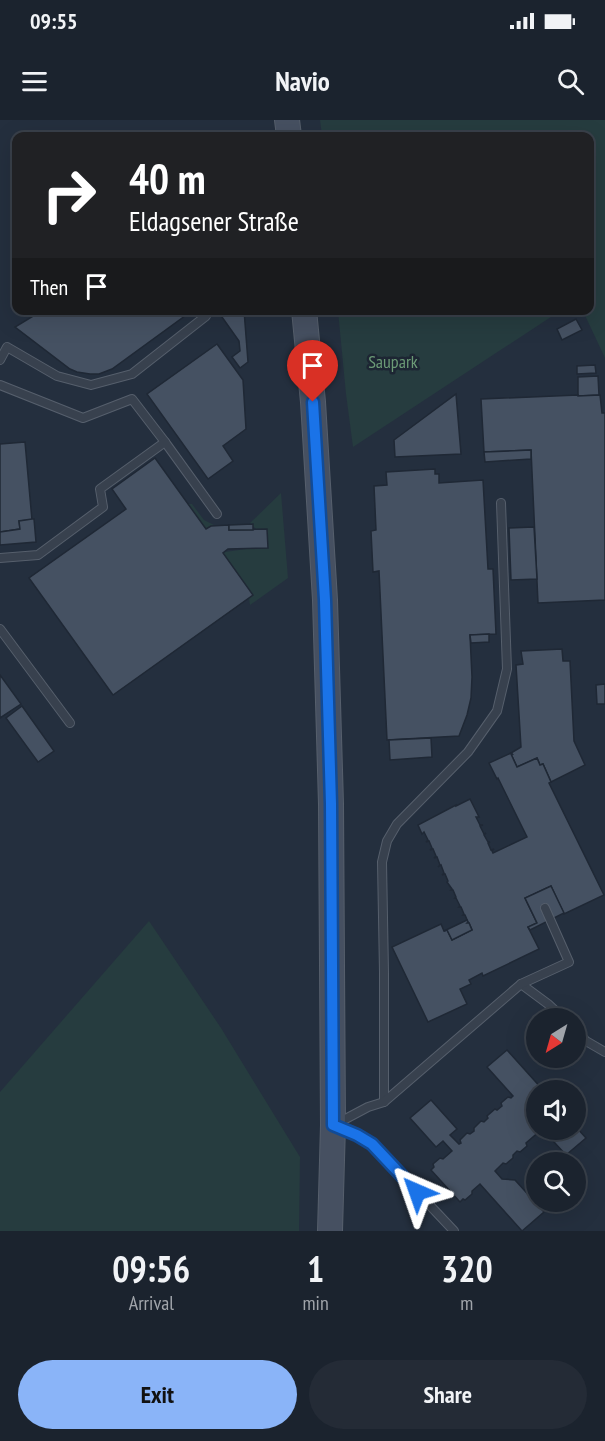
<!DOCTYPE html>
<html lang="en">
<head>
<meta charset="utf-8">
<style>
  body { margin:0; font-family:"PT Sans Narrow",sans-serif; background:#242b36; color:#f1f3f6; height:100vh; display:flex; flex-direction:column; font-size:22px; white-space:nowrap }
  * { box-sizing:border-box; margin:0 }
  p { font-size:20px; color:#a0a4aa }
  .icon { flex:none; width:33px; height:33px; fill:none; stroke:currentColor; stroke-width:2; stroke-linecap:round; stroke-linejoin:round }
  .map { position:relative; height:1111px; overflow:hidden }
  .sheet { display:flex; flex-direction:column; background:#1b232e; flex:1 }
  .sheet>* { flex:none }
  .banner { position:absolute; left:12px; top:12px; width:582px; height:183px; border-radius:12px; box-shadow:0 6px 24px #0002,0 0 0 2px #39404a; background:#202124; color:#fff; overflow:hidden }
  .needle { width:39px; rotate:217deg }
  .fabs { position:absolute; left:526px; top:888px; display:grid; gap:12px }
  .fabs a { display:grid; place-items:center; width:60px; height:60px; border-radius:50%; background:#1b232e; box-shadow:0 6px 24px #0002,0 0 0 2px #39404a; font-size:30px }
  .pin { position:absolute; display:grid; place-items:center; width:51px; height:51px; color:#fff; margin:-62px -26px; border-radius:50% 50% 50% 0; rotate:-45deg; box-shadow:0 0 6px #0007 }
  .pin .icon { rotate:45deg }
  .me { position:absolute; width:66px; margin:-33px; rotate:317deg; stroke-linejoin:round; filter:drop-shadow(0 0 4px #0008) }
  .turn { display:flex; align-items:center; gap:21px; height:126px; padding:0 18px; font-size:27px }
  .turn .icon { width:78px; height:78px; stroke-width:2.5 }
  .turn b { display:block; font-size:42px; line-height:51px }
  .then { display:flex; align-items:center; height:57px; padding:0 18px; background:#0003; gap:12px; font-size:22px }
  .eta { display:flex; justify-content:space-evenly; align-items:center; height:102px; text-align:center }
  .eta b { font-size:36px; font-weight:700; line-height:42px }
  .cta { display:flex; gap:12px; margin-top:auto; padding:12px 18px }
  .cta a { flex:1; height:69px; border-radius:36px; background:#8ab4f8; color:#111; font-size:24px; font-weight:700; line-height:69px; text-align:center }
  .cta a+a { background:#242b36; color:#f1f3f6 }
  .status { display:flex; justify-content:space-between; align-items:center; height:42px; padding:0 30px; background:#1b232e; direction:ltr }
  .status svg { height:16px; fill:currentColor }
  header { display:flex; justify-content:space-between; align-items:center; height:78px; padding:0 18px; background:#1b232e; font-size:27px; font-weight:700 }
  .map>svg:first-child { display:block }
  .green { fill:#263c3f }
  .building { fill:#455162; stroke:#1f2835; stroke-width:1.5 }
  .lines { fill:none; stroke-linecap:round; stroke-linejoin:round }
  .lane-casing { stroke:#565f6c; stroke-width:10 }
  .secondary-casing { stroke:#565f6c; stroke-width:26 }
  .lane { stroke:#38414e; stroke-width:8 }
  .secondary { stroke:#465061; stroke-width:24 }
  .route-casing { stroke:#114b97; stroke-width:15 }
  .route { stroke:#1a73e8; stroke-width:10 }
  .labels { text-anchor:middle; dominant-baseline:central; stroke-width:5; stroke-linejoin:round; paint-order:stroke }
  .park-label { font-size:18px; fill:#6b9a76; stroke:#1d2633 }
</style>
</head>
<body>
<div class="status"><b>09:55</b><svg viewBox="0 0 49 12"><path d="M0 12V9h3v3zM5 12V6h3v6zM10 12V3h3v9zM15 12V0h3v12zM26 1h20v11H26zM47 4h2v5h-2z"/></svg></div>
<header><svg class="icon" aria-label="menu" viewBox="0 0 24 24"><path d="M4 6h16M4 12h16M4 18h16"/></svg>Navio<svg class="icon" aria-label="search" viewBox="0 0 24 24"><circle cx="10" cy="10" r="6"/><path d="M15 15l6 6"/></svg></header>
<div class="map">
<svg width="605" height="1111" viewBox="0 0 605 1111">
  <rect width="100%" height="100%" fill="#242f3e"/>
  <g class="green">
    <polygon points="320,0 605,0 605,238 583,191 590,190 590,16 322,16"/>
    <polygon points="338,191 338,190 560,191 353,327 346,274"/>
    <polygon points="281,373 288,458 250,485 248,472 185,384 192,384 204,400 218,407 225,432 259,427 256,409 250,403"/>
    <polygon points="149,801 221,908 300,1037 299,1111 0,1111 0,972"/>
  </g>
  <g class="building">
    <polygon points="43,190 193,190 112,249 99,254 90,254 77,252 70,249 15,207"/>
    <polygon points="217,190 244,190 248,242 240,248 232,237 240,231 239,221"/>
    <polygon points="576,199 582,210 562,220 557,209"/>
    <polygon points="217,224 243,260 246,309 223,326 233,341 208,359 147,274"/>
    <polygon points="595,245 596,253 577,254 577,246"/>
    <polygon points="598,256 599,275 578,276 578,257"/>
    <polygon points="456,274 461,334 395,337 394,320"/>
    <polygon points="578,275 578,276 600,275 602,293 605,293 605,480 538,483 531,330 484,332 481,279"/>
    <polygon points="25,322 32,400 19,401 20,409 0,412 0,324"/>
    <polygon points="531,330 531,339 485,342 484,332"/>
    <polygon points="155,338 206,409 211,406 229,405 229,410 267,409 268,428 228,429 223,433 253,475 113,575 29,458 126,389 112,369"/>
    <polygon points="435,349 435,354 439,354 439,363 483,360 488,449 493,449 496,514 470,515 472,557 471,578 467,595 459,616 387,620 379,451 373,452 371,411 376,410 374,366 387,365 386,352"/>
    <polygon points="32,399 34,399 36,422 0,425 0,412 20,409 19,401"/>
    <polygon points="253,404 253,410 229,410 229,405"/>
    <polygon points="534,407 537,459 511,460 509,408"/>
    <polygon points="489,514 489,522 471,523 470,515"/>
    <polygon points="562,529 563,541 570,541 574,621 585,645 551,662 543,644 540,645 537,638 517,647 511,634 512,634 511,633 521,627 516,545 523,544 521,531"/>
    <polygon points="0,555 21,584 0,598"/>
    <polygon points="605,564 605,584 597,584 596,565"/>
    <polygon points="22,586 54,631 38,642 6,598"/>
    <polygon points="431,618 432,637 390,640 389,620"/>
    <polygon points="511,633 512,634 511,634 517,647 537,638 540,645 543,644 551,662 549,663 604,775 564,794 551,766 525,778 537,803 528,807 539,829 483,856 482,853 469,860 471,864 460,869 467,884 428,902 392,827 441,804 444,811 447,810 452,820 472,810 469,803 467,803 468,802 465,795 463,795 464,794 461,787 459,787 460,786 456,778 455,778 456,777 453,770 451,770 452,769 447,762 448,761 445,754 442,755 444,753 441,745 438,747 440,745 437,737 434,738 436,736 433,729 430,730 432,728 429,721 426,722 428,720 424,712 422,714 418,705 456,685 456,686 470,679 479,697 476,697 480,705 483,705 480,706 484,714 486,713 484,715 488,722 490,722 488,723 491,730 494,729 492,731 493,733 527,717 498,658 497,659 489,643"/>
    <polygon points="551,766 564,793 530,810 528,807 537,803 525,778"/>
    <polygon points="467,800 468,802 467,803 469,803 472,810 452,820 447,810 444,811"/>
    <polygon points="507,930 543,970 537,970 537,1010 541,1010 526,1023 527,1026 520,1032 517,1031 513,1035 513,1038 506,1044 503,1043 495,1051 502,1059 515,1060 544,1092 522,1111 480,1064 472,1071 472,1074 465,1080 463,1079 460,1082 431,1050 434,1047 433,1044 440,1038 443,1039 452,1031 443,1021 436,1027 410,998 431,980 457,1009 450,1015 459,1024 461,1023 460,1020 467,1013 470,1014 474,1011 474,1008 481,1001 484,1002 488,998 487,996 495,989 497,990 502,986 501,983 508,977 511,978 513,976 487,947"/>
    <polygon points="576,1007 586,1018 566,1035 543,1010 576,1010"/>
  </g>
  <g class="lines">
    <defs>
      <g id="lane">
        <polyline points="0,240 7,227 57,256 91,265 132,254 206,196"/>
        <polyline points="0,265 83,298 132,279 165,322"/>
        <polyline points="0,438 38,435 103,387 100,369 165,322 217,394"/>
        <polyline points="0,509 70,603"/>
        <polyline points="521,864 548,884 563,898"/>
        <polyline points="576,911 586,921 605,932"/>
        <polyline points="384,982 384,853 382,742 387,721 397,704 468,632 497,591 507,549 501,383"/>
        <polyline points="336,1004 368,987 384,982 521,864 569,842 545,788"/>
        <polyline points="335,1006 357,1015 372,1024 454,1111"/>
      </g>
      <g id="secondary">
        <polyline points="287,0 289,16"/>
        <polyline points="304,190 313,282 325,480 331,684 333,1005 330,1111"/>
      </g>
    </defs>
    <use href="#lane" class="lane-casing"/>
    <use href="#secondary" class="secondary-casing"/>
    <use href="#lane" class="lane"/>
    <use href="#secondary" class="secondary"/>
  </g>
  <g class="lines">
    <defs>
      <polyline id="route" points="313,282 325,480 331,684 333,1005 357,1015 372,1024 417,1072"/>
    </defs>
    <use href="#route" class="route-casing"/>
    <use href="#route" class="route"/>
  </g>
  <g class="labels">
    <g class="park-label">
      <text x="393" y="241">Saupark</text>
    </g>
  </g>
</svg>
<div class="fabs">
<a><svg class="needle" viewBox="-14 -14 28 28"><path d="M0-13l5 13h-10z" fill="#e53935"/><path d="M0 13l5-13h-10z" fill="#a0a4aa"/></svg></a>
<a><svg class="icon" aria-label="sound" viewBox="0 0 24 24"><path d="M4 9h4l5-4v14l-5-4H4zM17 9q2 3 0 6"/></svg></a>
<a><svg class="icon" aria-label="search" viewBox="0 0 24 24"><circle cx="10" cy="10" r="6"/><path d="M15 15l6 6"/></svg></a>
</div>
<div class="pin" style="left:313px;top:282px;background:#d93025"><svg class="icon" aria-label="arrive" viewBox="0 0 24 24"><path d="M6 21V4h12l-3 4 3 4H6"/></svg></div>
<svg class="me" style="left:417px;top:1072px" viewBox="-20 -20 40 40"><path d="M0-17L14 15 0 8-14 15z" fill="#1a73e8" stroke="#fff" stroke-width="4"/></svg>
<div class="banner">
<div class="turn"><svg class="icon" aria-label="right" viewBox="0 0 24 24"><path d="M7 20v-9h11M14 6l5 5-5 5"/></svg><div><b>40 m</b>Eldagsener Straße</div></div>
<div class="then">Then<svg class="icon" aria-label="arrive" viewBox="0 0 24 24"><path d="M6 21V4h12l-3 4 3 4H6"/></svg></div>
</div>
</div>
<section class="sheet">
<div class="eta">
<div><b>09:56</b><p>Arrival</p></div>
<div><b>1</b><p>min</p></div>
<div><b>320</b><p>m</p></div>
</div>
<div class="cta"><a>Exit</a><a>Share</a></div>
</section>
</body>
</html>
